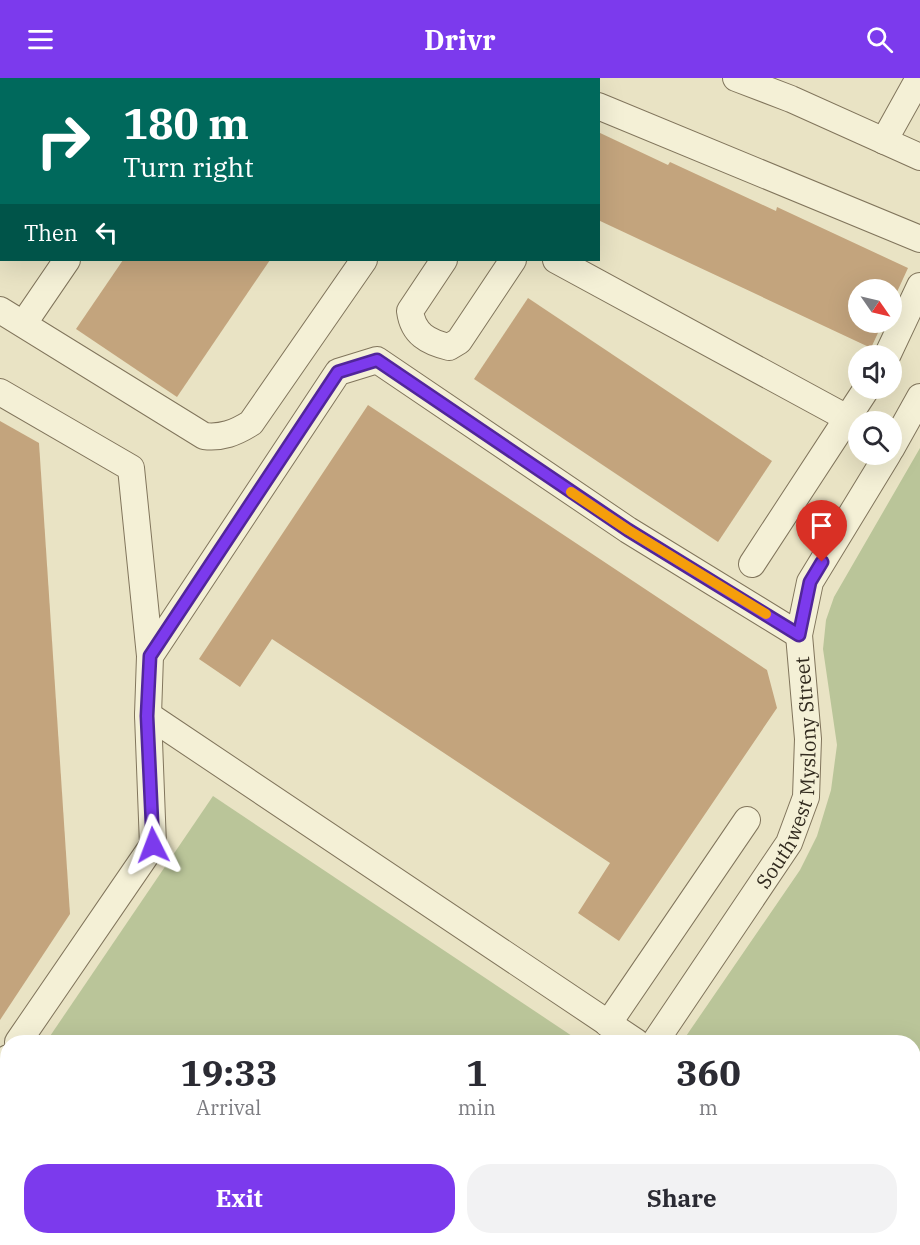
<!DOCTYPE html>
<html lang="en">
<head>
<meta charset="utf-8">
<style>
  body { margin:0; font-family:"IBM Plex Serif",serif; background:#f2f2f3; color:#2b2b33; height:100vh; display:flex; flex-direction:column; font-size:22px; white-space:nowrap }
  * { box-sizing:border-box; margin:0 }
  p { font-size:20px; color:#7c7c81 }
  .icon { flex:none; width:33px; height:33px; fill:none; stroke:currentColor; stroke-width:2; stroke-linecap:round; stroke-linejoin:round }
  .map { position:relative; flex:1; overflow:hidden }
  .sheet { position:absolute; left:0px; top:957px; width:921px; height:210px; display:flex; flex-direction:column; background:#fff; border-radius:24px 24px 0 0; box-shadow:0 6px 24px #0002 }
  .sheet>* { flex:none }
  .banner { position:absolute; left:0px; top:0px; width:600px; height:183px; box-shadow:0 6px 24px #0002; background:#00695c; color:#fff; overflow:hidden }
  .needle { width:39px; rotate:124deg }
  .tools { position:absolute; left:848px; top:201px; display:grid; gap:12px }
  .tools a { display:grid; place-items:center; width:54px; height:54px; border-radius:50%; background:#fff; box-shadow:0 6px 24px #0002; font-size:30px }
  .pin { position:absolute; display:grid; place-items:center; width:51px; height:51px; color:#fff; margin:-62px -26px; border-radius:50% 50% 50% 0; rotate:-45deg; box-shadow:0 0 6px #0007 }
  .pin .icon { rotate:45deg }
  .me { position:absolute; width:66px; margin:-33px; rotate:357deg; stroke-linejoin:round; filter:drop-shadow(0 0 4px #0008) }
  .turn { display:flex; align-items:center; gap:21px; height:126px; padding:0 24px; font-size:27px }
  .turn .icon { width:78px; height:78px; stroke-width:2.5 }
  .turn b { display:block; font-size:42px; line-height:51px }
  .then { display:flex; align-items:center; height:57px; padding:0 24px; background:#0003; gap:12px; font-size:22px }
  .eta { display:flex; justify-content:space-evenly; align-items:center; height:102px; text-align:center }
  .eta b { font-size:36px; font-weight:800; line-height:42px }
  .cta { display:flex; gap:12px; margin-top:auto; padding:12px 24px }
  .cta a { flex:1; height:69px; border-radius:24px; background:#7c3aed; color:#fff; font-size:24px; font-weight:800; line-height:69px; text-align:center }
  .cta a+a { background:#f2f2f3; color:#2b2b33 }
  header { display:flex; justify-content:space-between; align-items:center; height:78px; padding:0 24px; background:#7c3aed; color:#fff; font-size:27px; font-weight:800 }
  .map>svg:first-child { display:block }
  .green { fill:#bac599 }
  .building { fill:#c3a47d }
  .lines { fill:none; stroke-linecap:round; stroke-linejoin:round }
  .minor-casing { stroke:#81755c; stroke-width:28 }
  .minor { stroke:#f4f0d6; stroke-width:26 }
  .route-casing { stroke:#51269a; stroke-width:15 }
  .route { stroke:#7c3aed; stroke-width:10 }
  .slow { stroke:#f59e0b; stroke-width:10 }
  .labels { text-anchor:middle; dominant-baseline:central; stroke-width:6; stroke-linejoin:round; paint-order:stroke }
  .street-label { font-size:20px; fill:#322b1f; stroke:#f1ecd2 }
</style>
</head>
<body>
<header><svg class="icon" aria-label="menu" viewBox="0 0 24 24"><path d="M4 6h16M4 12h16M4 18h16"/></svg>Drivr<svg class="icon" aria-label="search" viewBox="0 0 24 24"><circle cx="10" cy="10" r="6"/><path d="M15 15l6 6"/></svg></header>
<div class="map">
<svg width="920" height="1167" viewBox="0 0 920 1167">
  <rect width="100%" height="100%" fill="#e9e3c4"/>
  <g class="green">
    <polygon points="920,370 920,1167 884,1167 873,1160 914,1160 914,964 682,964 800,792 817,758 831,712 837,667 823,571 826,542 834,519"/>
    <polygon points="213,718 581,964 46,964"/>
    <polygon points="7,1021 8,1160 750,1160 745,1167 494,1167 487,1163 484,1167 0,1167 0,1032"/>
  </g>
  <g class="building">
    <polygon points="598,54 668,87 670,84 776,133 777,129 908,190 891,227 891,212 858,212 858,244 883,244 871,270 598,142"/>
    <polygon points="123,182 270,182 177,319 76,251"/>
    <polygon points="528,220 772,383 718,464 474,301"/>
    <polygon points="368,327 767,592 777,630 619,863 578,835 610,785 272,561 240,609 199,581"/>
    <polygon points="0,343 39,365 70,836 0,942"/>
  </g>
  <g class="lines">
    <defs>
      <g id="minor">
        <polyline points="736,0 791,21 920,79"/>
        <polyline points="189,2 190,0"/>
        <polyline points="488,2 489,0"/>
        <polyline points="573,2 574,0"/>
        <polyline points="0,20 2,21"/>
        <polyline points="598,28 920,161"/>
        <polyline points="884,63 919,0"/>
        <path d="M444,182L410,233C413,256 428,264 449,269L459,263L513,182"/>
        <polyline points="556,182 858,346"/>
        <path d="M0,232L204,358C222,360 235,355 251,345L364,182"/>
        <polyline points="24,245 67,182"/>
        <polyline points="887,278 920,208"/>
        <polyline points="0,314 131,390 150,578"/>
        <polyline points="891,371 920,319"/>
        <polyline points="752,486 867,310"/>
        <polyline points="148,637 636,964"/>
        <polyline points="608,946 747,742"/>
        <polyline points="18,964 153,767 148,637 150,578 338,294 377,282 628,452 799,557"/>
        <path id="s1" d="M655,964L789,765L806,719L808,661L799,557L810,504L888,376"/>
        <polyline points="0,991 8,980"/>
      </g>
    </defs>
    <use href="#minor" class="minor-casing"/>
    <use href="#minor" class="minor"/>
  </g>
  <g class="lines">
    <defs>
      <polyline id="route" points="153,767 147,638 150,578 338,294 377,282 628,452 799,557 810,504 822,484"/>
    </defs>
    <use href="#route" class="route-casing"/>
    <use href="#route" class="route"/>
    <polyline class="slow" points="571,414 628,452 766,536"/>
  </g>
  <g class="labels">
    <g class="street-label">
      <text stroke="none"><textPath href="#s1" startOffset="309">Southwest Myslony Street</textPath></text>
    </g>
  </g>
</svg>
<div class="tools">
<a><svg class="needle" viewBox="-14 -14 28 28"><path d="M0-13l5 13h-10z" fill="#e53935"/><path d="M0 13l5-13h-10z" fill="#7c7c81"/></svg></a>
<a><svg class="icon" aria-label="sound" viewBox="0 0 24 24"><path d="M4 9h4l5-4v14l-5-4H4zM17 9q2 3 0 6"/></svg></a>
<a><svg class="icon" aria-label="search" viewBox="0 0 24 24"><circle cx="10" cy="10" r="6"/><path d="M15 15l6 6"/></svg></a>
</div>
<div class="pin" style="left:822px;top:484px;background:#d93025"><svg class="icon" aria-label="arrive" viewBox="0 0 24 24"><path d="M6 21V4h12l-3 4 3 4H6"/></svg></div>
<svg class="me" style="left:153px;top:767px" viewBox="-20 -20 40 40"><path d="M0-17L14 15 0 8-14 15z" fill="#7c3aed" stroke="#fff" stroke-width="4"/></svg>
<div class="banner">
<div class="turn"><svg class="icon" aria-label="right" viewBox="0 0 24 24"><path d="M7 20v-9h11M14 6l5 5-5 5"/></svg><div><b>180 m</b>Turn right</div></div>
<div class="then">Then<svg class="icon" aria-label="left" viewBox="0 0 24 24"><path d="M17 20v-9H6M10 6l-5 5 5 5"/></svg></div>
</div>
<section class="sheet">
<div class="eta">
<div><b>19:33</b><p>Arrival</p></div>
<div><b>1</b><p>min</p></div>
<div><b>360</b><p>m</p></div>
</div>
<div class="cta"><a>Exit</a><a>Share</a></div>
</section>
</div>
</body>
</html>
